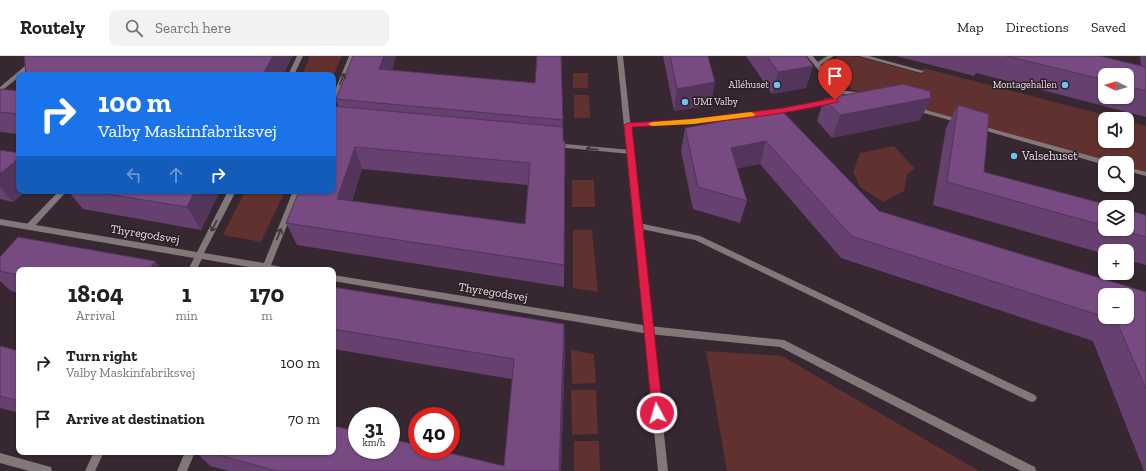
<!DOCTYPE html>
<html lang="en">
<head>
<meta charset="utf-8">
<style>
  body { margin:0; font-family:"Zilla Slab",serif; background:#f2f2f2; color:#202124; height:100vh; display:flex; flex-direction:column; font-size:15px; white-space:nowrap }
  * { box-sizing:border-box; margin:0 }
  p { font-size:13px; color:#757577 }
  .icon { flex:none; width:22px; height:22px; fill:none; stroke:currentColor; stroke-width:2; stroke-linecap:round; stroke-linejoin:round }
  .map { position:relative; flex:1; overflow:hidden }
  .sheet { position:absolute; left:16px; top:211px; width:320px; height:188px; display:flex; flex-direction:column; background:#fff; border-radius:8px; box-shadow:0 1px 3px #0004 }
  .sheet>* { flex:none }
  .guide { position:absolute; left:16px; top:16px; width:320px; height:122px; border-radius:8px; box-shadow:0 1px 3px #0004; background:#1a73e8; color:#fff; overflow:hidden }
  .needle { width:26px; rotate:275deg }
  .tools { position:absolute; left:1098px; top:12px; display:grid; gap:8px }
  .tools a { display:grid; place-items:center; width:36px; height:36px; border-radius:8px; background:#fff; box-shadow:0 1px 3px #0004; font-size:20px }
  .speed { position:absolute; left:348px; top:351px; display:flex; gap:8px; font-size:20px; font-weight:700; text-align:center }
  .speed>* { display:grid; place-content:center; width:52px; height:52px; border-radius:50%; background:#fff; box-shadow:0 1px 3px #0004; line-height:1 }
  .speed small { font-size:10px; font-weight:400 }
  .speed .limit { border:6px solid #d22; background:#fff; color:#111 }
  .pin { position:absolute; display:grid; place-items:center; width:34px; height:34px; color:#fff; margin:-41px -17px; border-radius:50% 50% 50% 0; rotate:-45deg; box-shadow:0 0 4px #0007 }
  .pin .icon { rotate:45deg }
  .me { position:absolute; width:44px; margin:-22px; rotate:354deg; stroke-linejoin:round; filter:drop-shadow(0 0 3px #0008) }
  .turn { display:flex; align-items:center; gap:14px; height:84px; padding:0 16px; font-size:18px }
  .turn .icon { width:52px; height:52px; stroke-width:2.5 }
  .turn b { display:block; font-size:28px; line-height:34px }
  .lanes { display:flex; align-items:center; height:38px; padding:0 16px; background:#0003; justify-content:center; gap:20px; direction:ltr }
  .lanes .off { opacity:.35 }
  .eta { display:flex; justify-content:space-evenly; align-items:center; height:68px; text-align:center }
  .eta b { font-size:24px; font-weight:800; line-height:28px }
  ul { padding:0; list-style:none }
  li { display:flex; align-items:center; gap:12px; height:56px; padding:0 16px }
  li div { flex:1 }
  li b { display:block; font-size:15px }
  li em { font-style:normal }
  header { display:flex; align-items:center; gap:24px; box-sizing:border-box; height:56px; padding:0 20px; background:#fff; border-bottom:1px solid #e0e0e0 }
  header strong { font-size:19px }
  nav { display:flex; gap:22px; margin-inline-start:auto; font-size:14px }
  .search { width:280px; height:36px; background:#f2f2f2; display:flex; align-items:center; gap:10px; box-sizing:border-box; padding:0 14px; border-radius:8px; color:#757577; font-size:15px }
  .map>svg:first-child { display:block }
  .green { fill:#60312f }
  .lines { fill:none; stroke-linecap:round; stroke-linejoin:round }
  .service { fill:#82787a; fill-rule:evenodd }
  .minor { fill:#82787a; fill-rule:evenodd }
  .tertiary { fill:#82787a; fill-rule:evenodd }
  .wall { fill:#66406f; fill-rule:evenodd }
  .shaded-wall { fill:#53345a }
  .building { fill:#774a81; stroke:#53345a; fill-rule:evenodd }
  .oneway { stroke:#42343b }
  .route { fill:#e11d48; stroke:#92132f }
  .slow { fill:#f59e0b }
  .poi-dot { fill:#6ec2f3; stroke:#2c1e26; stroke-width:1.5 }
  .labels { text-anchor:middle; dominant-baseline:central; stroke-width:3; stroke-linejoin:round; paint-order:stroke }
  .far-poi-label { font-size:10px; fill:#e8dee4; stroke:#2c1e26; text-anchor:end }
  .poi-label { font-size:12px; fill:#e8dee4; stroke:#2c1e26; text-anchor:start }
  .street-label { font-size:12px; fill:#e8dee4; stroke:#2c1e26 }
</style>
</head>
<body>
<header>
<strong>Routely</strong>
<div class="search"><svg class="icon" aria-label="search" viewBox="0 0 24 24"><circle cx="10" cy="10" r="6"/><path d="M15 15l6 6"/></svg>Search here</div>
<nav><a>Map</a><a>Directions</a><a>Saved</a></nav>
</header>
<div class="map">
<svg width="1146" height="415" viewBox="0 0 1146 415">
  <rect width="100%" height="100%" fill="#362730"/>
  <g class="green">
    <polygon points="310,0 342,0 333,20 333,19 302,19"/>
    <polygon points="839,0 860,1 922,18 924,12 1120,63 1105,63 1105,85 1127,85 1127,65 1146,70 1146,117 1127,111 1127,107 1112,107 852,34 835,13 832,7 835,2"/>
    <rect x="573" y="17" width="15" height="15"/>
    <polygon points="574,39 589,39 590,62 574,62"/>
    <polygon points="894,90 915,113 907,118 904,135 883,146 860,131 853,116 860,97"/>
    <polygon points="572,124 594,124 595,151 572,151"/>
    <polygon points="245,135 285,135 261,186 223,179"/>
    <polygon points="573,174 592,174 598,236 573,232"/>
    <polygon points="571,294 594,298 596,327 572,328"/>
    <polygon points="706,295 782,300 979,415 727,415"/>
    <polygon points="571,334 596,334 598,378 572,379"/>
    <polygon points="599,385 600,415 574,415 574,385"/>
  </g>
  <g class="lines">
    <g class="service">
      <polygon points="827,0 834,0 819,10 815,10 815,8"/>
      <polygon points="859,0 869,0 924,15 921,17"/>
      <polygon points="839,34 863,37 866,39 863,41 837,37 836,36"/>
      <polygon points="915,51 962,64 963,65 960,67 913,54 913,52"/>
      <polygon points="978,69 1109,105 1110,107 1105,107 1105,109 976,72 975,71"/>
      <polygon points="1127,111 1146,116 1146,120 1127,115"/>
      <polygon points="59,135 67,135 32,173 26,173 25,171 26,169"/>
      <polygon points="639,167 700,180 1035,339 1037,342 1035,345 1032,346 1029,345 695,184 636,172 635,170"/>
      <polygon points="649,270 784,284 1035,411 1036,415 1021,415 780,291 649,278 646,277 645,274 646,271"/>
    </g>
    <g class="minor">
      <polygon points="37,0 44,0 22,19 19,19 19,21 0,36 0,31"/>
      <polygon points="297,0 303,0 294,19 288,19"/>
      <polygon points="349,0 355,0 336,46 333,48 333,39"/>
      <polygon points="807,0 813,0 842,36 842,40 837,45 783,56 693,68 628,71 625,69 628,67 693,64 783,52 833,43 836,40 836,36"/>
      <polygon points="554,87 631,94 634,96 631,98 556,91 553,89"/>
      <polygon points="228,135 236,135 204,197 264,207 293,135 301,135 271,209 288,212 289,214 261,214 261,213 202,203 196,214 188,214 194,202 0,169 0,163 197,196"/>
      <polygon points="333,219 649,270 652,271 653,274 652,277 649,278 333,225"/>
      <polygon points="94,396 104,396 95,415 85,415"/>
      <polygon points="185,396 195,396 187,415 177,415"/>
      <polygon points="0,397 47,410 51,411 52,415 29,415 0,407"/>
    </g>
    <polygon class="tertiary" points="617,0 623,0 668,415 658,415"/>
  </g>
  <g class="wall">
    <path d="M396,0L392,14L535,27L561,0L563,85H565L564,231L297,189L286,167L338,50L336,43ZM362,113L528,129L525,168L352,145Z"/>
    <polygon points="663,0 708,0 711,49 674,55"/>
    <polygon points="746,0 806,0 813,10 806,32 772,38"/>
    <path d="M896,0H1100L1141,10L1140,0H1146V61L976,17L974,20ZM1105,19H1127V41H1105Z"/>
    <polygon points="0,33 19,35 19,78 0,76"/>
    <polygon points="931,42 920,64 832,82 817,65 824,43"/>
    <polygon points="958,49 984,116 1105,151 1105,173 1127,173 1146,159 1146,209 1127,204 1127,195 1105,195 1105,198 933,149 946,72"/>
    <path d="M781,54L879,155L1146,236V415H1144L1093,285L841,202L760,108L737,112L747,145L740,167L693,153L681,95L685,72ZM1105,239L1127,261H1105Z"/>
    <polygon points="0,94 19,135 26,135 13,146 0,143"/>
    <polygon points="68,135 220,135 201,174 83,153"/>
    <polygon points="0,201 155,205 162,214 19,214 19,237 11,235 0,225"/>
    <polygon points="333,231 564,268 565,289 561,415 229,415 210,410 196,396 333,396 504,410 512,323 333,293"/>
    <polygon points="0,290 19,295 19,357 0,352"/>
  </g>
  <g class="shaded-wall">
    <polygon points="273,0 293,0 283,19 262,19"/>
    <polygon points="384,0 396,0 385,35 379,13"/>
    <polygon points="813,10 806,32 772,38 778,16"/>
    <polygon points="715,26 711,49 674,55 677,33"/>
    <polygon points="931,42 920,64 832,82 840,59"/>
    <polygon points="565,85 565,108 564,231 564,209"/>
    <polygon points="766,85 760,108 726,115 731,92"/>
    <polygon points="355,91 362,113 345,165 337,143"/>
    <polygon points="19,102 19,135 26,135 13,146 0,131 0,118"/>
    <polygon points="195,135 220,135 201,174 187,151"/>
    <polygon points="155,205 162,214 149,214"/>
    <polygon points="564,268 565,289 561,415 559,415"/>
  </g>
  <g class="building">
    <polygon points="24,0 273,0 263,18 262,19 26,19"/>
    <polygon points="353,0 384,0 379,13 535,27 537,0 561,0 563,64 336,43"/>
    <polygon points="670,0 708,0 715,26 677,33"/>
    <polygon points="767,0 806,0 813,10 778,16"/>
    <polygon points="1006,0 1100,0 1146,11 1146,35 1127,30 1127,19 1105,19 1105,24"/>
    <polygon points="903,28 930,35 931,42 840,59 824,43"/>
    <polygon points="0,33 19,35 19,58 0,56"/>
    <polygon points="958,49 989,58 984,116 1116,151 1105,151 1105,170 947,126"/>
    <path d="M333,50L563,71V85H565L564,209L286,167L299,135H333ZM355,91L530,107L525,168L337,143Z"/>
    <polygon points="781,54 879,155 1146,236 1146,333 1116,264 1106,261 1127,261 1127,239 1105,239 1105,261 851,180 766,85 731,92 747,145 698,131 685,72"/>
    <polygon points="0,94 19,97 19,102 0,118"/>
    <polygon points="89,135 195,135 187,151"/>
    <polygon points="1127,154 1146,159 1146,181 1118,173 1127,173"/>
    <polygon points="18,181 155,205 149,214 19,214 19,219 0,215 0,201"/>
    <polygon points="333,231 564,268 559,415 277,415 208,396 333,396 333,370 357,375 357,394 391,394 391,383 417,389 417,394 437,394 504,410 514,303 333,273"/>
    <polygon points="0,290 19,295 19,345 0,340"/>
  </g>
  <defs><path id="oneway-shaft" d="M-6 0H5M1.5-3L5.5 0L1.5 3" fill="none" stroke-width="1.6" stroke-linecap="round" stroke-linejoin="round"/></defs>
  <g class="oneway">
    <use href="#oneway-shaft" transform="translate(342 23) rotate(-68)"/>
    <use href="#oneway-shaft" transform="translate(592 93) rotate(-175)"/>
    <use href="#oneway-shaft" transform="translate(214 170) rotate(117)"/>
    <use href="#oneway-shaft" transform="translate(279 178) rotate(-68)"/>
  </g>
  <path class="route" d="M835,42L838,43V46C770,62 701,68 632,71L663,357L661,361L657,362L654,361L652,357L624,69L628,67L693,63L783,52Z"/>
  <polygon class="slow" points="751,56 755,58 754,60 693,68 652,70 648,68 652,66 693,63"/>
  <g class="poi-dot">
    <circle cx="777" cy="29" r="4"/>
    <circle cx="1065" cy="29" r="4"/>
    <circle cx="685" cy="46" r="4"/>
    <circle cx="1014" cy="100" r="4"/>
  </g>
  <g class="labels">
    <g class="far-poi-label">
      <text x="769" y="29">Alléhuset</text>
      <text x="1057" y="29">Montagehallen</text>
      <text x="693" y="46" text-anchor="start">UMI Valby</text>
    </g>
    <g class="poi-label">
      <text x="1022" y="100">Valsehuset</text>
    </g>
    <g class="street-label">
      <text transform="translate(145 178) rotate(9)">Thyregodsvej</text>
      <text transform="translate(493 236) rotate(9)">Thyregodsvej</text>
    </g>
  </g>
</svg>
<div class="tools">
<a><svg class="needle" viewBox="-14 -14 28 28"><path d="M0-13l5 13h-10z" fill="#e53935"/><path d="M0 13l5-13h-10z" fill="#757577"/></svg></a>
<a><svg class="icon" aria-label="sound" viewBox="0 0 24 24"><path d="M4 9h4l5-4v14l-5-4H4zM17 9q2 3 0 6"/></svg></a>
<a><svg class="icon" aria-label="search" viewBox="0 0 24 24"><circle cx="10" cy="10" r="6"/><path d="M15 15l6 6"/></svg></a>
<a><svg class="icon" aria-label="layers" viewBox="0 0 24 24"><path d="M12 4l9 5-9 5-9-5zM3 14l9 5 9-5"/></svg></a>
<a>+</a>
<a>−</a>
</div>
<div class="speed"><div>31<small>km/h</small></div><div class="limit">40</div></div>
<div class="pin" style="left:835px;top:44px;background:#d93025"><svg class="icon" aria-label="arrive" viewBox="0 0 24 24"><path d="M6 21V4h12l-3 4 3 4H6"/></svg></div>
<svg class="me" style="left:657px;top:357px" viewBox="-20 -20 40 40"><circle r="17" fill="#e11d48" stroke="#fff" stroke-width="3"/><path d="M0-11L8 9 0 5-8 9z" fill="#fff"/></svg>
<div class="guide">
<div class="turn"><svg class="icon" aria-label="right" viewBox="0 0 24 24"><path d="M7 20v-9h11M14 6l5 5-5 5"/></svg><div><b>100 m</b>Valby Maskinfabriksvej</div></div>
<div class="lanes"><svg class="icon off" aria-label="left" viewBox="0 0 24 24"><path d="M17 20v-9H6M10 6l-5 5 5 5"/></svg><svg class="icon off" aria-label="ahead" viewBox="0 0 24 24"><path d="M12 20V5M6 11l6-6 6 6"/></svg><svg class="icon" aria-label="right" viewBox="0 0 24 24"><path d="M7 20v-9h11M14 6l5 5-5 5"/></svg></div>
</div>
<section class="sheet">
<div class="eta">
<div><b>18:04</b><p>Arrival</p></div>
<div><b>1</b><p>min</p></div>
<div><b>170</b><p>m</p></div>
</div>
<ul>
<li><svg class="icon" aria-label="right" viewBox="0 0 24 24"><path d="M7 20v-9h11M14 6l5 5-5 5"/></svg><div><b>Turn right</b><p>Valby Maskinfabriksvej</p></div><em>100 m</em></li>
<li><svg class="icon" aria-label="arrive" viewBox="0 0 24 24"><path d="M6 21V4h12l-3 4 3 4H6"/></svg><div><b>Arrive at destination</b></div><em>70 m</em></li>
</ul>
</section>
</div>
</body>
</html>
